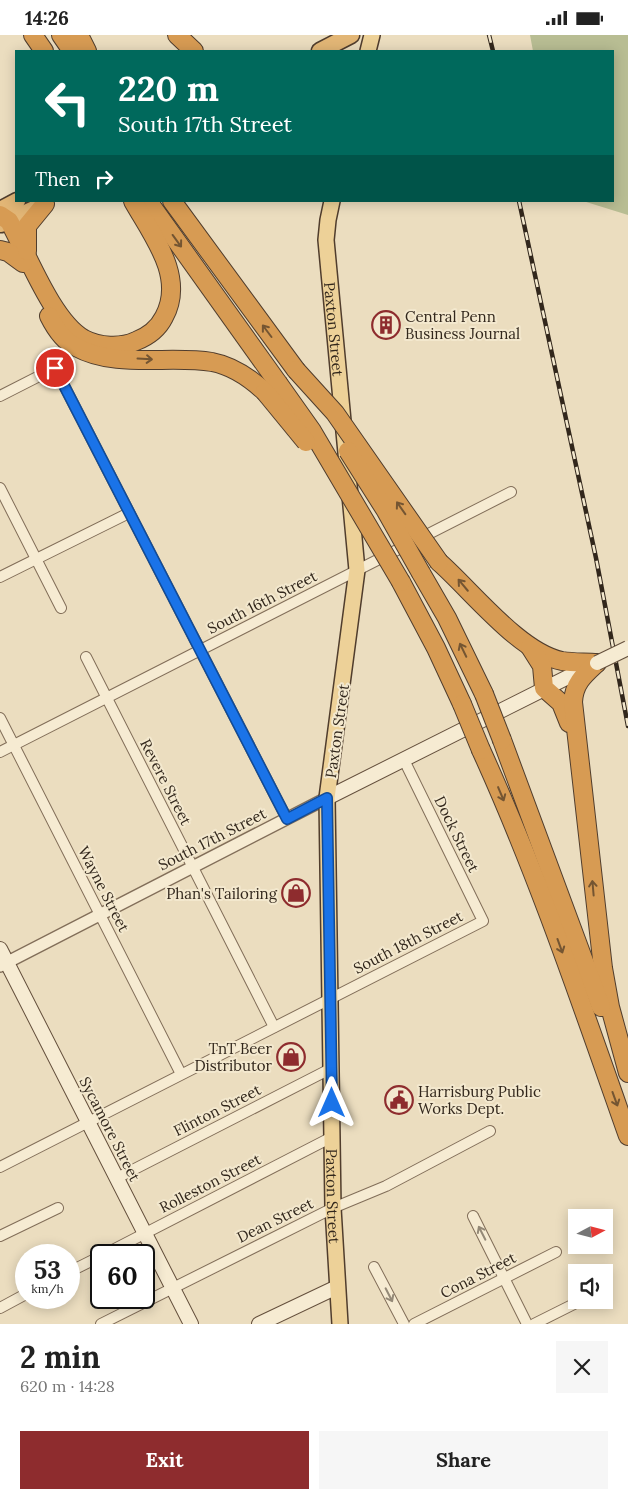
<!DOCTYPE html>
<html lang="en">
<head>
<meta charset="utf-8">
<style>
  body { margin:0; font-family:Lora,serif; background:#f6f6f6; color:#222; height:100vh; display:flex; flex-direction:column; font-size:19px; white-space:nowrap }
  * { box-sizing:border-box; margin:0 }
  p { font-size:16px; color:#767676 }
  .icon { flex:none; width:28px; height:28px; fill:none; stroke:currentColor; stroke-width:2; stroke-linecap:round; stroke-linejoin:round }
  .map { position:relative; height:1289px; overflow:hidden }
  .sheet { display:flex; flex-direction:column; background:#fff; flex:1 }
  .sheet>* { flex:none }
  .hud { position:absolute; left:15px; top:15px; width:599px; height:152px; border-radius:0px; box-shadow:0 2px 12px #0003; background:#00695c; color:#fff; overflow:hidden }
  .needle { width:32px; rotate:83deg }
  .buttons { position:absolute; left:568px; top:1174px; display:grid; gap:10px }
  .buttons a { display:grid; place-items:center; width:45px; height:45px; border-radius:0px; background:#fff; box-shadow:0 2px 12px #0003; font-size:25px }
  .speed { position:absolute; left:15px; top:1209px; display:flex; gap:10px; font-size:25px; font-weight:700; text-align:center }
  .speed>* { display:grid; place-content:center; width:65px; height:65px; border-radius:50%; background:#fff; box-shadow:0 2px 12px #0003; line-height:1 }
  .speed small { font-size:12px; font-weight:400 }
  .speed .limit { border:2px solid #111; border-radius:8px; background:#fff; color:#111 }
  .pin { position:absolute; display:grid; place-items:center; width:42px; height:42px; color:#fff; margin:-21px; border:2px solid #fff; border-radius:50%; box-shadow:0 1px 5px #0007 }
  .me { position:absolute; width:55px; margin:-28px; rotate:0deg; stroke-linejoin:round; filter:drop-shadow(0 0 4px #0008) }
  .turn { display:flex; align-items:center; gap:18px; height:105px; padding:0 20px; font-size:22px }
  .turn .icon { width:65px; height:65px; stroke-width:2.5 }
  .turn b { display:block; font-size:35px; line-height:42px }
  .then { display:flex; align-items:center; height:48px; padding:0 20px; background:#0003; gap:10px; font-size:19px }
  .round { display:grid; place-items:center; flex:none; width:52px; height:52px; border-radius:0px; background:#f6f6f6 }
  .headline { display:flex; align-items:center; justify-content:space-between; height:85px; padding:0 20px }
  h1 { font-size:30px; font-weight:700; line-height:38px }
  .action { display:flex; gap:10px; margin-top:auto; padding:10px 20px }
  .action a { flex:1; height:58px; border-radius:0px; background:#8e2c2e; color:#fff; font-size:20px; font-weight:700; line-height:58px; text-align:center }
  .action a+a { background:#f6f6f6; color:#222 }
  .status { display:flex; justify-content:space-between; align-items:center; height:35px; padding:0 25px; background:#fff; direction:ltr }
  .status svg { height:14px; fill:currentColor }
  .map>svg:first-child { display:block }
  .cemetery { fill:#b8bd93 }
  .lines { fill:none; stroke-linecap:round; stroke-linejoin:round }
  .minor-casing { stroke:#826e59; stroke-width:12 }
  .tertiary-casing { stroke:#826e59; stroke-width:14 }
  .secondary-casing { stroke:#644f3c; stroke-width:16 }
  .primary-casing { stroke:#503d2d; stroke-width:18 }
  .trunk-casing { stroke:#503d2d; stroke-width:19 }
  .motorway-casing { stroke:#503d2d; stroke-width:20 }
  .minor { stroke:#f6ebd2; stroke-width:10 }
  .tertiary { stroke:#f6ebd2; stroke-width:11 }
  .secondary { stroke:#f6ebd2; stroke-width:14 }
  .primary { stroke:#edd198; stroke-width:15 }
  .trunk { stroke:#e2b676; stroke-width:16 }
  .motorway { stroke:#d79b53; stroke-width:18 }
  .rail-casing { stroke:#32271c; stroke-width:4.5 }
  .rail { stroke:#f3e8ce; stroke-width:2.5; stroke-dasharray:8; stroke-linecap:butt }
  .secondary-bridge-casing { stroke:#644f3c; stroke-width:16; stroke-linecap:butt }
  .motorway-bridge-casing { stroke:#503d2d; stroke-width:20; stroke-linecap:butt }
  .secondary-bridge { stroke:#f6ebd2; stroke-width:14 }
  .motorway-bridge { stroke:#d79b53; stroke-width:18 }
  .oneway { stroke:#745532 }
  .oneway2 { stroke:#948977 }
  .route-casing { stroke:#114b97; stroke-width:12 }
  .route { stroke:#1a73e8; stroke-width:9 }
  .labels { text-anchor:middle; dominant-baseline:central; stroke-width:4; stroke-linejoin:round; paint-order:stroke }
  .poi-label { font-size:15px; fill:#32271c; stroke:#f3e8ce; text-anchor:start }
  .street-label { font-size:15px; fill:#32271c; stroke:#f3e8ce }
</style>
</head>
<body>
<div class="status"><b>14:26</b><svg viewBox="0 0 49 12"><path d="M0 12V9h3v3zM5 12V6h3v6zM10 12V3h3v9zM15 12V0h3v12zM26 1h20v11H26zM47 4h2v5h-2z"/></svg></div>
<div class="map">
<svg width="628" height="1289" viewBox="0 0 628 1289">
  <rect width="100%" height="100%" fill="#ebddbf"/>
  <polygon class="cemetery" points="530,0 628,0 628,180 583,166 612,166 612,16 533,16"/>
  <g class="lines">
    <defs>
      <g id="minor">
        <polyline points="0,361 55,333 287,784"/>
        <polyline points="0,453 61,573"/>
        <polyline points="0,542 129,478"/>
        <polyline points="86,622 274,992"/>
        <polyline points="0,683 181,1039"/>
        <polyline points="0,717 511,457"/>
        <polyline points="0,1132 483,886 404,725"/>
        <polyline points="117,1143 332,1033"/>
        <polyline points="473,1181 527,1289"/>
        <polyline points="0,1201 58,1173"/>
        <polyline points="103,1220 332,1102"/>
        <polyline points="374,1232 404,1289"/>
        <polyline points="69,1237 101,1221"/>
        <polyline points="0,1273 26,1259"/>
        <polyline points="101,1289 333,1173 386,1151 490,1096"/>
        <polyline points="414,1289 556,1217"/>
        <polyline points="534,1289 576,1268"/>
      </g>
      <polyline id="tertiary" points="0,931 327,763"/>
      <g id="secondary">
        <polyline points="327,763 590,631"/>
        <polyline points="0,914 191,1289"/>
        <polyline points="259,1289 337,1252"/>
      </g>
      <g id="primary">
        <polyline points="368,16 372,0"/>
        <path id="s1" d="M332,166L328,185L326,205L357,535L327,763L333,1173L340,1289"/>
      </g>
      <g id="trunk">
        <polyline points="320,16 351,0"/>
        <polyline points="0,175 17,166"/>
        <polyline points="1,189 45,169"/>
      </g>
      <g id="motorway">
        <polyline points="33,0 44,16"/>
        <polyline points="61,0 72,16"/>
        <polyline points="79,0 87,16"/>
        <polyline points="177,0 194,16"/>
        <polyline points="148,166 278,348"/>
        <polyline points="172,166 296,335"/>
        <path d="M0,180L9,186C27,218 52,286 84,304C99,312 121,313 136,306C149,301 158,294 164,282C186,242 152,200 133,166"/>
        <polyline points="0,215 8,217 23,228"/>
        <polyline points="27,216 27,191 45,169"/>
        <path d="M49,281C55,293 63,306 76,312C116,334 169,320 212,327C233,331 250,343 265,357"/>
        <path d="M439,527C471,555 520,618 562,626C574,628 586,627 597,628"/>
        <polyline points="421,538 447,583 484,659"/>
        <polyline points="401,547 436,613 462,669"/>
        <polyline points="530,612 542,631 544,653 561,668 569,688"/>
        <path d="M597,628C584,640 574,648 573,667L603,933L610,972L628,1038"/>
        <polyline points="502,705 601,972"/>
        <path d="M481,715C538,840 582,971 628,1101"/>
      </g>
    </defs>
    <use href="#minor" class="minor-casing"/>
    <use href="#tertiary" class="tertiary-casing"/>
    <use href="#secondary" class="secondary-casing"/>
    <use href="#primary" class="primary-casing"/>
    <use href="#trunk" class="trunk-casing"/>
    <use href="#motorway" class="motorway-casing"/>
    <use href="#minor" class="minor"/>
    <use href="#tertiary" class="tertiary"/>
    <use href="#secondary" class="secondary"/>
    <use href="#primary" class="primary"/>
    <use href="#trunk" class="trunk"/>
    <use href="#motorway" class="motorway"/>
    <defs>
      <g id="rail">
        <polyline points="489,0 493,16"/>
        <polyline points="519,166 596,523 628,691"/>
      </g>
    </defs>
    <use href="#rail" class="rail-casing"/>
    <use href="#rail" class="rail"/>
    <defs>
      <polyline id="secondary-bridge" points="597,628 628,613"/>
      <g id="motorway-bridge">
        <polyline points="296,335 335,378 439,527"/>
        <polyline points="278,348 312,396 401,547"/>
        <polyline points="265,357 306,407"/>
        <polyline points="348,416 386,476 421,538"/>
        <polyline points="484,659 502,705"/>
        <polyline points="462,669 481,715"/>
      </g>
    </defs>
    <use href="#secondary-bridge" class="secondary-bridge-casing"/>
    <use href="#motorway-bridge" class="motorway-bridge-casing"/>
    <use href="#secondary-bridge" class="secondary-bridge"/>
    <use href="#motorway-bridge" class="motorway-bridge"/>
  </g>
  <defs><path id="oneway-shaft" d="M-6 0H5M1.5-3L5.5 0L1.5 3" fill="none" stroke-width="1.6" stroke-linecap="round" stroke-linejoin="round" transform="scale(1.25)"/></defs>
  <g class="oneway">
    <use href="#oneway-shaft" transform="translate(177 206) rotate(54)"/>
    <use href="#oneway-shaft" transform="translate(267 296) rotate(-127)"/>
    <use href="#oneway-shaft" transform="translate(145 324) rotate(3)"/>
    <use href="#oneway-shaft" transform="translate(401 473) rotate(-125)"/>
    <use href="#oneway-shaft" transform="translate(463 550) rotate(-130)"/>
    <use href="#oneway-shaft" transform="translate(463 615) rotate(-116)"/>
    <use href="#oneway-shaft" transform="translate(501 759) rotate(67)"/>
    <use href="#oneway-shaft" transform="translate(593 853) rotate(-95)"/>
    <use href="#oneway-shaft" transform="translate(560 911) rotate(70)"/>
    <use href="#oneway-shaft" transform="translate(615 1064) rotate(70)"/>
  </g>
  <g class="oneway2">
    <use href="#oneway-shaft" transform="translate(482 1198) rotate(-117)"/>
    <use href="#oneway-shaft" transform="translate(389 1260) rotate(63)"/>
  </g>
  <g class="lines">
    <defs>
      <polyline id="route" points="55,333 287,784 327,763 332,1068"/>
    </defs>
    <use href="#route" class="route-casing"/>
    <use href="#route" class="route"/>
  </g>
  <defs>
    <symbol id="building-ring" viewBox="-11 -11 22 22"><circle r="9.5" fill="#f3e8ce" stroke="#8e2c2e" stroke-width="1.5"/><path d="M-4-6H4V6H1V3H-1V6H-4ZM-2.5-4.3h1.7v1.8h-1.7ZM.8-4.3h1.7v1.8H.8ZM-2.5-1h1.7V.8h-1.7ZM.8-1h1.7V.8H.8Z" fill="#8e2c2e"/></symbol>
    <symbol id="shop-ring" viewBox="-11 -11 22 22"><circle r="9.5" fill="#f3e8ce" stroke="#8e2c2e" stroke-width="1.5"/><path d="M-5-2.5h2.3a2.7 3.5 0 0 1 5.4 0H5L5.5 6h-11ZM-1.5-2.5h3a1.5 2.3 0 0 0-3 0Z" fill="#8e2c2e"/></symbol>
    <symbol id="civic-ring" viewBox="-11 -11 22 22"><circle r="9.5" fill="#f3e8ce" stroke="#8e2c2e" stroke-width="1.5"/><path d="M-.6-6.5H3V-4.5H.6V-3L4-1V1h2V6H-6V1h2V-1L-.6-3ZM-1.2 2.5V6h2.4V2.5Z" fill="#8e2c2e"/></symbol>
  </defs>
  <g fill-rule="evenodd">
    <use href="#building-ring" x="370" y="274" width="32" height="32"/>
    <use href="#shop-ring" x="280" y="842" width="32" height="32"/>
    <use href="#shop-ring" x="275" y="1006" width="32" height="32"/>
    <use href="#civic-ring" x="383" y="1049" width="32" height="32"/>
  </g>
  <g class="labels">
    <g class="poi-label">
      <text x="405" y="281">Central Penn<tspan x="405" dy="17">Business Journal</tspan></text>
      <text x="277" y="858" text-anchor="end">Phan's Tailoring</text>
      <text x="272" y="1013" text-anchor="end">TnT Beer<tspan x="272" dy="17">Distributor</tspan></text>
      <text x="418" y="1056">Harrisburg Public<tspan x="418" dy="17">Works Dept.</tspan></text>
    </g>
    <g class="street-label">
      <text stroke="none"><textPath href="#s1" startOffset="129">Paxton Street</textPath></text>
      <text transform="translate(262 567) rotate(-27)">South 16th Street</text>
      <text transform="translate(337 696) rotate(-82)">Paxton Street</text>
      <text transform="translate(166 747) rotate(63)">Revere Street</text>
      <text transform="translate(457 799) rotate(64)">Dock Street</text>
      <text transform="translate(212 804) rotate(-27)">South 17th Street</text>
      <text transform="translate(104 854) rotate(63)">Wayne Street</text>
      <text transform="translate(408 907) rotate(-27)">South 18th Street</text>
      <text transform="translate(217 1075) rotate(-27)">Flinton Street</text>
      <text transform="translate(110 1094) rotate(63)">Sycamore Street</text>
      <text transform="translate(210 1148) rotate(-27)">Rolleston Street</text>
      <text stroke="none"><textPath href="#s1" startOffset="999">Paxton Street</textPath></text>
      <text transform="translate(275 1185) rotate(-26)">Dean Street</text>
      <text transform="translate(478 1240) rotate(-27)">Cona Street</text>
    </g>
  </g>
</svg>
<div class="buttons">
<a><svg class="needle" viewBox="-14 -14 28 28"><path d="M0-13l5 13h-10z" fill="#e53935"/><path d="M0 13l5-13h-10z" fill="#767676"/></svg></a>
<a><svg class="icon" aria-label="sound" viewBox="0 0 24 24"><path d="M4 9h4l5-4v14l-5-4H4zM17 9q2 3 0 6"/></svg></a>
</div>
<div class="speed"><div>53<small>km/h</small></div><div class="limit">60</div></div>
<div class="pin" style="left:55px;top:333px;background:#d93025"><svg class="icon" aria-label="arrive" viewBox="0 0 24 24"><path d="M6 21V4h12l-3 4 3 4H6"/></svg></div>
<svg class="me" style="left:332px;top:1068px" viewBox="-20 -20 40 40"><path d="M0-17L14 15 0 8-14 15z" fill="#1a73e8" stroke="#fff" stroke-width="4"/></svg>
<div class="hud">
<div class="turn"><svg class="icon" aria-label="left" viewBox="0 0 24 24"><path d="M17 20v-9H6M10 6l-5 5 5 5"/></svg><div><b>220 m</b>South 17th Street</div></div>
<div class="then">Then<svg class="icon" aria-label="right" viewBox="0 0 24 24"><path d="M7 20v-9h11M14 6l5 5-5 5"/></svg></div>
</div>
</div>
<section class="sheet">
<div class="headline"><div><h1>2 min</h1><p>620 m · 14:28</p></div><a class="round"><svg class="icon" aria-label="close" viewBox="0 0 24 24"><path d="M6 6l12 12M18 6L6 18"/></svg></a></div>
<div class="action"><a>Exit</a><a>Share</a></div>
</section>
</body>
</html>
